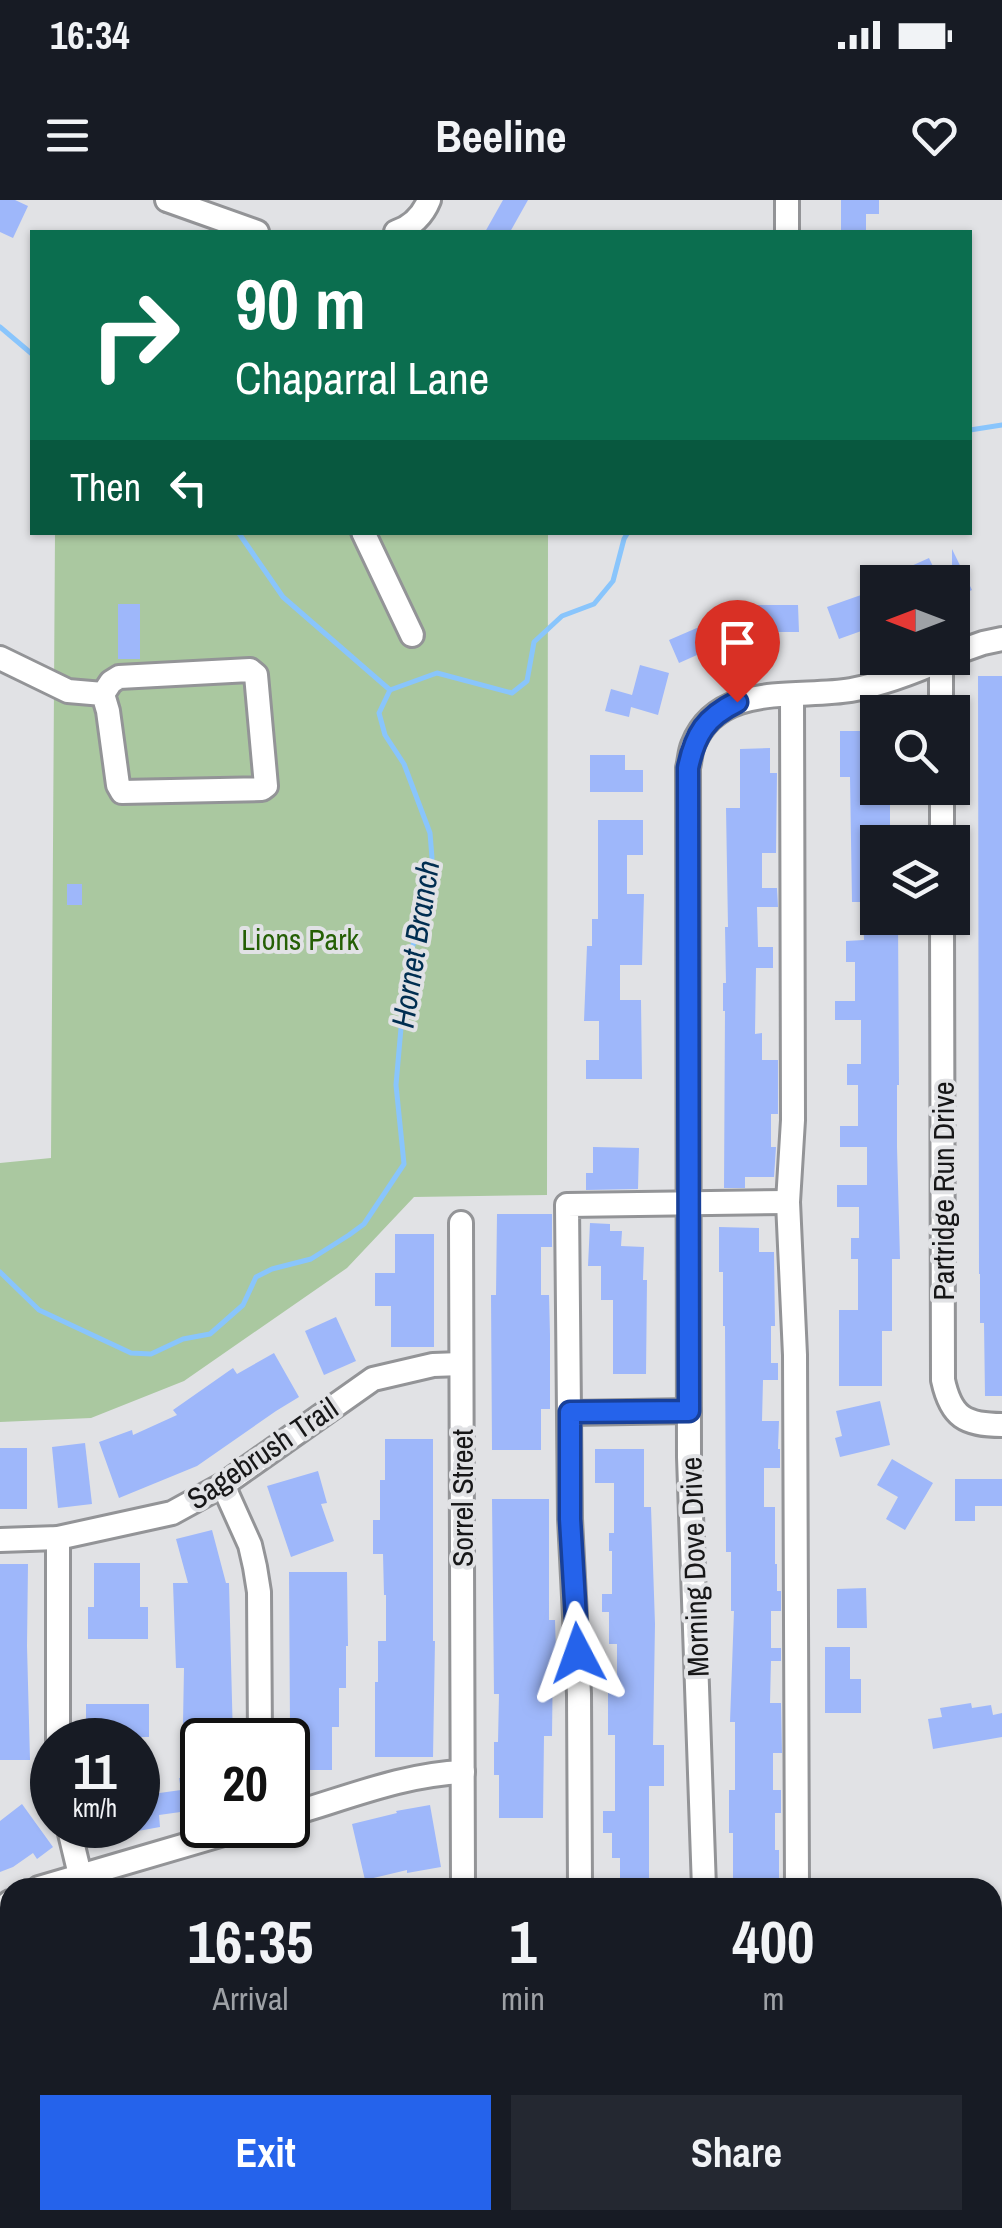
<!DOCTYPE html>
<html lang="en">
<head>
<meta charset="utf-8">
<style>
  body { margin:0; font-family:"Archivo Narrow",sans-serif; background:#242831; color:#f1f3f6; height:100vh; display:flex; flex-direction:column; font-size:38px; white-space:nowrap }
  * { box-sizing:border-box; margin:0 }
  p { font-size:32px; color:#9ea1a6 }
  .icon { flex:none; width:55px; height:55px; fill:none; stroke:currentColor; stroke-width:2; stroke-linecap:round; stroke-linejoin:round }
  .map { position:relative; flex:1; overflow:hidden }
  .details { position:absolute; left:0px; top:1678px; width:1002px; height:352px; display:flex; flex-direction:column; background:#171b24; border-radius:30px 30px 0 0; box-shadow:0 2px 8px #0004 }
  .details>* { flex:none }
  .banner { position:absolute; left:30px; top:30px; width:942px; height:305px; border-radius:0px; box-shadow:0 2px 8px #0004; background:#0b6e4f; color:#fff; overflow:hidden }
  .needle { width:65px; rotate:270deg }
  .fabs { position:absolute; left:860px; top:365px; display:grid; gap:20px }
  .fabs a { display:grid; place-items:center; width:110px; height:110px; border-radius:0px; background:#171b24; box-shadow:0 2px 8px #0004; font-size:50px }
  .speed { position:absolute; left:30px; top:1518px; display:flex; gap:20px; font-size:50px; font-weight:700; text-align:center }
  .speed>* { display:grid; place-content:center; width:130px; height:130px; border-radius:50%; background:#171b24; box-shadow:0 2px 8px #0004; line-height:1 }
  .speed small { font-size:25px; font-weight:400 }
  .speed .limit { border:5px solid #111; border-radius:15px; background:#fff; color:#111 }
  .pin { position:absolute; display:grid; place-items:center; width:85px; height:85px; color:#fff; margin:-102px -42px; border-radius:50% 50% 50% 0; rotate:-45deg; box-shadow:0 0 10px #0007 }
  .pin .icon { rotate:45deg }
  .me { position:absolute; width:110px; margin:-55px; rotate:356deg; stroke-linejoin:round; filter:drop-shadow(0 0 8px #0008) }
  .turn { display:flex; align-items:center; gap:35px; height:210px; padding:0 40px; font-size:45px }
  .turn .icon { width:130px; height:130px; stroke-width:2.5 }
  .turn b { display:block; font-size:70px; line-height:85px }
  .then { display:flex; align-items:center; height:95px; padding:0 40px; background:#0003; gap:20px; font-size:38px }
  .eta { display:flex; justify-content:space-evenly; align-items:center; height:170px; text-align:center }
  .eta b { font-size:60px; font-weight:700; line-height:70px }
  .button { display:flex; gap:20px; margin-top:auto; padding:20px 40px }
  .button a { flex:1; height:115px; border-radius:0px; background:#2563eb; color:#fff; font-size:40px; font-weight:700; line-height:115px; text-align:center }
  .button a+a { background:#242831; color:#f1f3f6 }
  .status { display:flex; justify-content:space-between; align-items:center; height:70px; padding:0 50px; background:#171b24; direction:ltr }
  .status svg { height:28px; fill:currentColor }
  header { display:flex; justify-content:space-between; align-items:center; height:130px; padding:0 40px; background:#171b24; font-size:45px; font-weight:700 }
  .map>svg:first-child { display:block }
  .green { fill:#aac8a0 }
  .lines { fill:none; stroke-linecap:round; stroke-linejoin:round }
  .stream { stroke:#89c5fc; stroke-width:5 }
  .building { fill:#9eb7fa }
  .minor-casing { stroke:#939497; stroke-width:28 }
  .major-casing { stroke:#956092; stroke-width:32 }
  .minor { stroke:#fff; stroke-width:22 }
  .major { stroke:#e8b7e5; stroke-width:28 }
  .rail { stroke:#6d6d6f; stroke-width:5; stroke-dasharray:15 8; stroke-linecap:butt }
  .route-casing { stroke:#184099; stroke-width:25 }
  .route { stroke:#2563eb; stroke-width:18 }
  .labels { text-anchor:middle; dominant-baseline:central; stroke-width:8; stroke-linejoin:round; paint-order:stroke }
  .park-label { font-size:30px; fill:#245f04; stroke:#e1e2e5 }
  .street-label { font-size:30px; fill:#171718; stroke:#e1e2e5 }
  .water-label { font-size:32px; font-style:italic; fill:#002e51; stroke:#e1e2e5 }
</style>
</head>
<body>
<div class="status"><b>16:34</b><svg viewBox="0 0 49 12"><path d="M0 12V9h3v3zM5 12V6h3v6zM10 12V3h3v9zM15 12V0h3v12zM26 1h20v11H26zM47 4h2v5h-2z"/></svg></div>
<header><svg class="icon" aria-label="menu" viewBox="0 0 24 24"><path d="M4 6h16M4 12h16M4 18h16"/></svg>Beeline<svg class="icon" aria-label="heart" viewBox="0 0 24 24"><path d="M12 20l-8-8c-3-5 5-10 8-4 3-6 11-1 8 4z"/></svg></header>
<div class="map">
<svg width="1002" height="2028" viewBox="0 0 1002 2028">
  <rect width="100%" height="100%" fill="#e1e2e5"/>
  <polygon class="green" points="55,333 548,333 547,995 414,997 347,1068 184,1181 91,1218 0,1222 0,963 51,958"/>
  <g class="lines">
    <g class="stream">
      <polyline points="0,127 32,154"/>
      <polyline points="970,230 1002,225"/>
      <polyline points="238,332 283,397 390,490"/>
      <polyline points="0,1072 39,1110 131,1153 151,1154 183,1139 210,1134 243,1105 256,1077 272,1069 311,1059 349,1035 364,1024 404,964 396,885 406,771 422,712 432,658 430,633 404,564 385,535 379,513 390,490 437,473 512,493 527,481 534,442 562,416 594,404 613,381 624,339 628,332"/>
    </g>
  </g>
  <g class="building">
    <polygon points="0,0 15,0 28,6 13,38 0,32"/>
    <polygon points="503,0 528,0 510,32 485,32"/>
    <polygon points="841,0 879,0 879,14 866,14 866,32 841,32"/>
    <polygon points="952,349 972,390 952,399 952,382 916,382 909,367 929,358 938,377 952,370"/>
    <polygon points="878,389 878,425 839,439 827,407"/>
    <rect x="118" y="404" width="22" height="55"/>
    <polygon points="750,405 798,405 799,432 770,432 770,452 750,452"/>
    <polygon points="713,421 732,463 715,470 706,451 679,463 669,440"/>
    <polygon points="640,465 669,473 658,515 631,507 629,517 605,511 611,489 632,495"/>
    <polygon points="978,476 1002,476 1002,1196 985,1196 984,1123 980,1123 980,1074 979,1074"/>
    <polygon points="840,531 878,531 878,591 890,591 890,637 878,637 878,718 898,718 899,885 897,885 897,947 900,1059 892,1059 892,1131 882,1131 882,1186 839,1186 839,1110 858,1110 858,1059 851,1059 851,1038 859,1038 859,1007 837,1007 837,985 867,985 867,947 840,947 840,926 858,926 858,885 847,885 847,864 861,864 861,820 835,820 835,801 855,801 855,762 846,762 846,741 864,740 863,702 852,702 850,577 840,577"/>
    <polygon points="770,548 770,573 777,573 776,653 762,653 762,688 777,688 778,707 757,707 758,747 773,747 773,768 756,768 755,834 762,833 762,860 778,860 778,914 771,914 771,947 776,947 774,977 745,977 745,988 724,988 725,811 723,811 723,783 726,783 725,727 728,727 726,608 740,608 740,549"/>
    <polygon points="590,555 625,555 625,570 643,570 643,592 590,592"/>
    <polygon points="598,620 643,620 643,655 627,655 627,694 644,694 642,765 620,765 620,800 641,800 642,879 586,879 586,860 599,860 599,821 584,821 587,746 592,746 592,719 598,719"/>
    <rect x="67" y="684" width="15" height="21"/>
    <polygon points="593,947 639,948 638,989 586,990 586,973 593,973"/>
    <polygon points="497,1014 552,1014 552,1047 541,1047 541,1095 549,1095 550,1135 550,1209 541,1209 541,1250 492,1250 491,1095 496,1095"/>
    <polygon points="590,1023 610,1024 610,1031 622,1031 621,1046 644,1047 643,1080 647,1080 646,1174 613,1174 613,1100 601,1100 601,1066 588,1066"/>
    <polygon points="719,1027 759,1028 759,1052 774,1052 775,1126 771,1126 771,1163 778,1163 778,1180 763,1180 762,1221 779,1221 778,1249 780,1249 780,1268 764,1268 764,1307 775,1307 775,1364 777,1364 777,1391 781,1391 781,1411 771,1411 771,1448 781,1448 781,1461 771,1461 770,1503 781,1503 782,1553 773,1553 773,1590 781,1590 781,1613 775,1613 775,1650 779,1650 779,1688 733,1688 733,1633 729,1633 729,1590 735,1590 735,1522 730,1522 734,1411 731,1411 731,1352 726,1352 725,1126 723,1126 723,1072 719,1072"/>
    <polygon points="395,1034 434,1034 434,1147 391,1147 391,1106 375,1106 375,1073 395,1073"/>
    <polygon points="336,1117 356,1161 324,1175 305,1131"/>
    <polygon points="274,1153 299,1197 276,1211 197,1266 119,1298 99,1242 132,1230 133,1235 177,1215 173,1210 233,1168 237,1174"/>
    <polygon points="880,1201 890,1245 840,1257 835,1238 842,1236 836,1211"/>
    <polygon points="385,1239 433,1239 433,1441 435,1441 433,1557 375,1557 375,1482 378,1482 378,1441 386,1441 386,1395 384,1395 383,1354 373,1354 373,1320 380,1320 380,1280 385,1280"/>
    <polygon points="85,1243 92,1304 58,1308 52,1247"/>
    <rect x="0" y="1248" width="27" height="61"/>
    <polygon points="595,1249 644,1249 644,1307 651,1307 655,1424 653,1545 664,1545 664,1586 649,1586 649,1688 620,1688 620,1658 612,1658 612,1633 603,1633 603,1611 615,1611 615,1535 608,1535 608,1489 617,1489 617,1444 609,1444 609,1412 602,1412 602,1394 612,1394 612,1351 609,1351 609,1333 614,1333 614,1283 595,1283"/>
    <polygon points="892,1259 933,1283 905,1330 886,1319 898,1297 877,1285"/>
    <polygon points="318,1271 327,1303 321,1304 334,1341 291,1357 267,1286"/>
    <polygon points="955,1279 1002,1279 1002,1306 975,1306 975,1321 955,1321"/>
    <polygon points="492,1299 549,1299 549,1420 555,1420 556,1452 553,1452 552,1536 544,1536 543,1618 499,1618 499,1575 494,1575 494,1542 498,1542 499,1494 494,1494"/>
    <polygon points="212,1330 226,1383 229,1383 233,1540 202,1540 202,1609 159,1615 160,1627 138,1631 138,1596 181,1590 179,1578 182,1578 184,1468 176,1468 173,1383 188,1383 176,1339"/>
    <polygon points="94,1363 140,1363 140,1407 148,1407 148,1439 88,1439 88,1407 94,1407"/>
    <polygon points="0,1364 28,1364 27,1446 30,1560 0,1560"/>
    <polygon points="289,1372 347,1372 348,1446 346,1446 346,1488 339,1488 339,1527 332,1527 332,1570 296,1570 296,1527 290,1527"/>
    <polygon points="866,1388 867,1428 837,1428 837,1389"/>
    <polygon points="825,1447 850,1447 850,1479 861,1479 861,1513 825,1513"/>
    <polygon points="971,1503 972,1508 991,1505 993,1515 1002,1513 1002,1537 933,1549 928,1519 942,1517 940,1508"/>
    <rect x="86" y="1504" width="63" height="33"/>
    <polygon points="22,1604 53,1647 37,1659 33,1653 13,1667 0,1672 0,1621"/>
    <polygon points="430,1605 441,1667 407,1673 407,1670 365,1680 352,1624 397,1613 396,1611"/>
  </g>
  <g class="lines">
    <defs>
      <g id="minor">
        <polyline points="167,0 257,32"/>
        <polyline points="787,0 787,32"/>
        <path d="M396,32C411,27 423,15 429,0"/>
        <polyline points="363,332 412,435"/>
        <polyline points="952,454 983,443 1002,439"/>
        <polyline points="0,458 68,491 103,494 108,511 118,585 122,592 262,589 266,586 256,475 250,470 119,477 111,482 103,494"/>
        <polyline points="941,460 941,512"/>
        <polyline points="792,495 793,920 788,1002 795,1155 797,1688"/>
        <polyline points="942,588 942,642"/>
        <path d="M942,718L943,1180C951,1217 965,1225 1002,1225"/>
        <polyline points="461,1023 463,1688"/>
        <polyline points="571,1213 689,1211"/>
        <polyline points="223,1285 250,1345 255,1367 259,1392 260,1540"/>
        <polyline points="58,1338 58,1540"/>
        <polyline points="0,1340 58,1338 172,1313 223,1285 373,1179 433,1165 461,1164"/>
        <path d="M288,1615C344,1599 404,1574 463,1572"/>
        <polyline points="68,1625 80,1675"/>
        <polyline points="39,1688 254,1625"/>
        <polyline points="580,1688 579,1494 570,1319 567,1005 788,1002"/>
        <path d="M704,1688L689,1257L688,568C690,560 690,552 693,545C718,481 798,499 851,490C883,484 917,471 946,458"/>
        <polyline points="0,1710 10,1702"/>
        <polyline points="0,1724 10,1733"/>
        <polyline points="992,1882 1002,1881"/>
        <polyline points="992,2009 1002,2008"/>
        <polyline points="729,2020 729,2028"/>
        <polyline points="12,2028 15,2020"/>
        <polyline points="501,2028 506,2020"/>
        <polyline points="779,2028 867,2020"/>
      </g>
      <g id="major">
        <polyline points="0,1880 10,1889"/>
        <polyline points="0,1918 10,1926"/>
        <polyline points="111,2020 120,2028"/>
        <polyline points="156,2020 165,2028"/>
      </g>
    </defs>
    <use href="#minor" class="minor-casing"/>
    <use href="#major" class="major-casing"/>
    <use href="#minor" class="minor"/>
    <use href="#major" class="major"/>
    <g class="rail">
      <polyline points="0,2003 10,2012"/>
      <polyline points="20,2020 29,2028"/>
    </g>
  </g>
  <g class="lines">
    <defs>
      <path id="route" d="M578,1453L570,1319V1212L689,1211L688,568C695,534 706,517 737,502"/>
    </defs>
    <use href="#route" class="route-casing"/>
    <use href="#route" class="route"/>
  </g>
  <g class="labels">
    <g class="park-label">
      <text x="300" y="739">Lions Park</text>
    </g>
    <g class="street-label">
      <text transform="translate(943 991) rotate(-90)">Partridge Run Drive</text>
      <text transform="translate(262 1253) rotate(-34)">Sagebrush Trail</text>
      <text transform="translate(462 1298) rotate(-90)">Sorrel Street</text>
      <text transform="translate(694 1367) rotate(-92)">Morning Dove Drive</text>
    </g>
    <g class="water-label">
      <text transform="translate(415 744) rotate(-81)">Hornet Branch</text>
    </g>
  </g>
</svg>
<div class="fabs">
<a><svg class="needle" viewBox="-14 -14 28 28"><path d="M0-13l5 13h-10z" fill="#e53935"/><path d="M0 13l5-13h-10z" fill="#9ea1a6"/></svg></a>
<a><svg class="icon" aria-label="search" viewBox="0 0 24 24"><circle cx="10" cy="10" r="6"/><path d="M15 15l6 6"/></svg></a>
<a><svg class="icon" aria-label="layers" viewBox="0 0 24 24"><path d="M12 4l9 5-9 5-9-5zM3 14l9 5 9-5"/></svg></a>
</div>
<div class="speed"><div>11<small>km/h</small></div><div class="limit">20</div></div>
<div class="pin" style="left:737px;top:502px;background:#d93025"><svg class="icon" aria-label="arrive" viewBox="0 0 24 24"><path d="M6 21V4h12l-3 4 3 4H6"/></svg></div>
<svg class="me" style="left:578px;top:1453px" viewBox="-20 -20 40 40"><path d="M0-17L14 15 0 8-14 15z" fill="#2563eb" stroke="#fff" stroke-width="4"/></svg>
<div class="banner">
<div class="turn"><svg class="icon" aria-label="right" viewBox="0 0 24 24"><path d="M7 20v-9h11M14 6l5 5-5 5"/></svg><div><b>90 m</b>Chaparral Lane</div></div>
<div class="then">Then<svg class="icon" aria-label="left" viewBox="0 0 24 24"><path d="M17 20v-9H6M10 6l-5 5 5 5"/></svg></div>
</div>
<section class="details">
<div class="eta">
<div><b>16:35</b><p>Arrival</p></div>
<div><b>1</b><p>min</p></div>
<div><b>400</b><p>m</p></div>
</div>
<div class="button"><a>Exit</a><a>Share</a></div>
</section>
</div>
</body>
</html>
